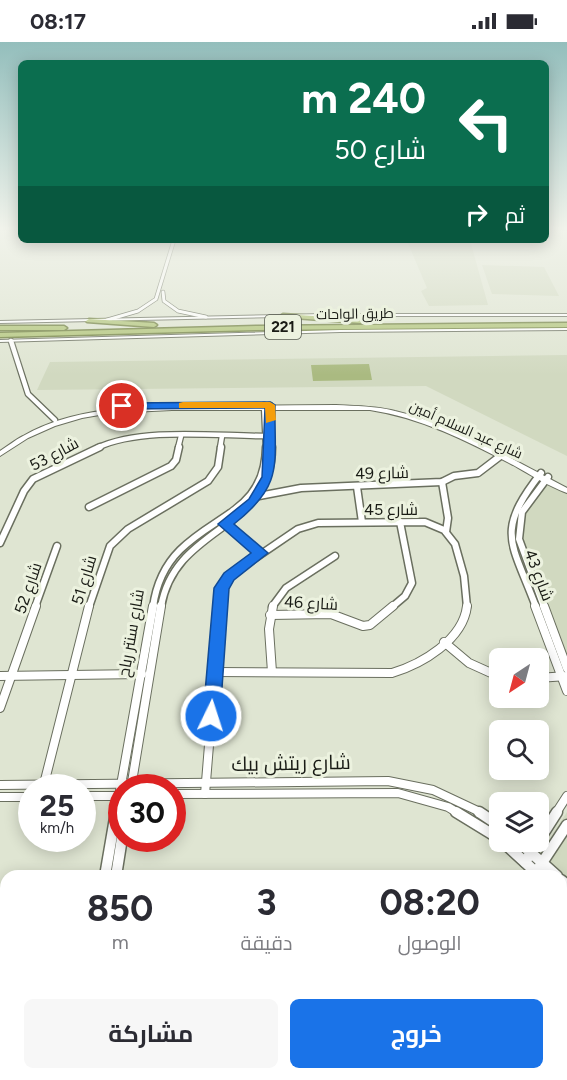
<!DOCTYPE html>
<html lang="ar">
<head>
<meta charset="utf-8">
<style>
  body { margin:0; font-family:Figtree,Cairo,sans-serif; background:#f7f7f7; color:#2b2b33; direction:rtl; height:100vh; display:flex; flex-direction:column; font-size:22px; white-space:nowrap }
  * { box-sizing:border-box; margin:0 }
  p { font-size:20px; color:#7c7c81 }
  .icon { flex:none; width:33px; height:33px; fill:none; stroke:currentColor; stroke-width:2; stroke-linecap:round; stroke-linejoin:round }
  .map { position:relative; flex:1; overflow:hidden; direction:ltr }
  .panel { position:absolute; left:0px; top:828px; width:567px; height:210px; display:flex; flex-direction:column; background:#fff; border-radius:18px 18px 0 0; box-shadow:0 3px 15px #0003; direction:rtl }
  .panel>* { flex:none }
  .hud { position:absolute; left:18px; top:18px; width:531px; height:183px; border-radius:9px; box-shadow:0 3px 15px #0003; direction:rtl; background:#0b6e4f; color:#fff; overflow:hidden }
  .needle { width:39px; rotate:216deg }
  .tools { position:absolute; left:489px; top:606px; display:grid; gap:12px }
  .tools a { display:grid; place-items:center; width:60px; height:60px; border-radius:9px; background:#fff; box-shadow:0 3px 15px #0003; font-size:30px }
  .speed { position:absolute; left:18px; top:732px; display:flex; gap:12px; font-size:30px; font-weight:700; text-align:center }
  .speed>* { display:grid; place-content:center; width:78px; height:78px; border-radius:50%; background:#fff; box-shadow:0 3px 15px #0003; line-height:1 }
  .speed small { font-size:15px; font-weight:400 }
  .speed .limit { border:9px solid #d22; background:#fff; color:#111 }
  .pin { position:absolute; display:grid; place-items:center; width:51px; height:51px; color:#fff; margin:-26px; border:3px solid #fff; border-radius:50%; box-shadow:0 2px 6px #0007 }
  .me { position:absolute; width:66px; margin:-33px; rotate:4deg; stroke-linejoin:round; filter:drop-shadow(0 0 4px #0008) }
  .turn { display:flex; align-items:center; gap:21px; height:126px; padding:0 24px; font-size:27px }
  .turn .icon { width:78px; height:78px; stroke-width:2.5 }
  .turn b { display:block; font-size:42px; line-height:51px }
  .then { display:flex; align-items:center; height:57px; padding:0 24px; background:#0003; gap:12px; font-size:22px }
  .eta { display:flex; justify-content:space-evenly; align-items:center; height:102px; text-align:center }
  .eta b { font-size:36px; font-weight:700; line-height:42px }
  .button { display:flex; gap:12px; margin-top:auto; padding:12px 24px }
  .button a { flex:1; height:69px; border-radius:9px; background:#1a73e8; color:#fff; font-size:24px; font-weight:700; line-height:69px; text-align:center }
  .button a+a { background:#f7f7f7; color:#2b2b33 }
  .status { display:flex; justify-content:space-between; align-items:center; height:42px; padding:0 30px; background:#fff; direction:ltr }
  .status svg { height:16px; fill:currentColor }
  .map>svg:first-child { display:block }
  .built { fill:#d1d9c0 }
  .green { fill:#aaba81 }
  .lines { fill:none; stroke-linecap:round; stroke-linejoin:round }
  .minor-far4-casing { stroke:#6a6f5f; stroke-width:4.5 }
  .minor-far3-casing { stroke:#6a6f5f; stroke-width:7 }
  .minor-far2-casing { stroke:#6a6f5f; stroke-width:9 }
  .minor-far1-casing { stroke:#6a6f5f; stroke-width:10 }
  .minor-casing { stroke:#6a6f5f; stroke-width:13 }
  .tertiary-casing { stroke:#6a6f5f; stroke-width:2 }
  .trunk-casing { stroke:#6e7e3d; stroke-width:3 }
  .minor-far4 { stroke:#fff; stroke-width:3 }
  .minor-far3 { stroke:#fff; stroke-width:4.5 }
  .minor-far2 { stroke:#fff; stroke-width:6 }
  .minor-far1 { stroke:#fff; stroke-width:8 }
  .minor { stroke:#fff; stroke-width:10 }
  .tertiary { fill:#fff; fill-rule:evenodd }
  .trunk { fill:#afc376; fill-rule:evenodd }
  .route { fill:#1a73e8; stroke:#114b97; stroke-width:1.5 }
  .slow { fill:#f59e0b }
  .labels { text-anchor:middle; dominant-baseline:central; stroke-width:6; stroke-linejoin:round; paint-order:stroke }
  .far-street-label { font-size:14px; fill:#191b15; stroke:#ecf2df }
  .shield { fill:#ecf2df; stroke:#585c52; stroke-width:1.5 }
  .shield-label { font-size:15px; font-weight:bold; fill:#191b15 }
  .street-label { font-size:16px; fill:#191b15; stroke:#ecf2df }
  .near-street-label { font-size:20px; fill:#191b15; stroke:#ecf2df }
</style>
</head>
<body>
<div class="status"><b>08:17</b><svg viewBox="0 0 49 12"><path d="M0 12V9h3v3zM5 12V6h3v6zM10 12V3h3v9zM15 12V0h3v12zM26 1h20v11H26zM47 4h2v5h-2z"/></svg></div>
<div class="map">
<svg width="567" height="1038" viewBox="0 0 567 1038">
  <rect width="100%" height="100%" fill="#dfe5d2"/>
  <g class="built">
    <polygon points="470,198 488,263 429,264 421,249 427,246 407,199"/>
    <polygon points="482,223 544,225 559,254 492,252"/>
    <polygon points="567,313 567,414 426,344 37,348 50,320"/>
    <polygon points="543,435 567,446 567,636 516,505 514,491 519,467"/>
    <polygon points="567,770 567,852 561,846 561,834 548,834 534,821"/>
  </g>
  <polygon class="green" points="369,322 372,338 313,339 311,323"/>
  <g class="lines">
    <defs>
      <g id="minor-far4">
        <polyline points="163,250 164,259 178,269 206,275"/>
        <polyline points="107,278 138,269 156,257 174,198"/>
      </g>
      <g id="minor-far3">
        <polyline points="11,299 28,352 55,378"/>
        <polyline points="264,363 266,406"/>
        <polyline points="270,363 272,406"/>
        <path d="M97,406C141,385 215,394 264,394"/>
        <polyline points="178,406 181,394"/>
        <polyline points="220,406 222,394"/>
      </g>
      <g id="minor-far2">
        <polyline points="442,440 448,476 446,490"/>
        <polyline points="357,445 362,480"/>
        <polyline points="259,454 301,446 442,440 454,434 478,431 499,415"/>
        <polyline points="89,465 171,424 176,418 179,405"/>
        <polyline points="224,482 261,511"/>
        <polyline points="0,501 24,449 33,437 100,405"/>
        <polyline points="35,565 57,504"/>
        <polyline points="89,565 110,504 128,487 208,439 218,425 221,405"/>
        <path d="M153,565C156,543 164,524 180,508C217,471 265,468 266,405"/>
        <path d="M161,565C175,482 272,490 272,405"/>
        <polyline points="220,565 222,546 229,534 298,487 318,481 425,480 444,488 455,502 464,534 467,565"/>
        <polyline points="272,565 286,546 335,514"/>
        <polyline points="392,565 405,554 412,541 400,480"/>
        <path d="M536,565C512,500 494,491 541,431"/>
        <polyline points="544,565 519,497 522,470 548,435"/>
      </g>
      <g id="minor-far1">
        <polyline points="535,564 567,649"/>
        <polyline points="544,564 567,626"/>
        <polyline points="270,573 331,572 363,584 370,583 393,564"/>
        <polyline points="444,600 469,621 500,635"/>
        <path d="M215,630L392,631C422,622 463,598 467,564"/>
        <polyline points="215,630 221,564"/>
        <polyline points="272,630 269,587 273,564"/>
        <polyline points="0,634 142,632"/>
        <polyline points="538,636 567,634"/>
        <polyline points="0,666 36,564"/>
        <polyline points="44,742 89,564"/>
        <polyline points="0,743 388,739 433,748 482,771"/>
        <polyline points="131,746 161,564"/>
        <polyline points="172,752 398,751 448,765 458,771"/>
        <polyline points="205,752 215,630"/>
        <polyline points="82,754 121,754"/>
        <polyline points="0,755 32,755"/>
        <polyline points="116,771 153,564"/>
        <polyline points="556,771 567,754"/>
      </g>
      <g id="minor">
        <polyline points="456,770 500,797"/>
        <polyline points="479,770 500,784"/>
        <polyline points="503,800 540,834"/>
        <polyline points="519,800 557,834"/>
        <polyline points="525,820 557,770"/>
        <polyline points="536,830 567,783"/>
        <polyline points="105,834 116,770"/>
        <polyline points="116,834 122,796"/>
        <polyline points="561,838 567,843"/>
        <polyline points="561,855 567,861"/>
        <polyline points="85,1032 85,1038"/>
        <polyline points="178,1032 179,1038"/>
        <polyline points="488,1032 492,1038"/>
        <polyline points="71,1038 72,1032"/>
        <polyline points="257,1038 259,1032"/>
        <polyline points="453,1038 456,1032"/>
      </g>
      <g id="tertiary">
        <polygon points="323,272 567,272 567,274 323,274 0,281 0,279"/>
        <polygon points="567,286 567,288 340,290 0,300 0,298 340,288"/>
        <path d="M336,363C356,364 376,364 395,369C456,383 512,417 567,446V451C548,444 531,433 513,423C467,399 422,376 370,368H172L111,371L82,376L55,384L28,396L0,414V409C8,404 15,398 23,394C81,361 152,365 216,364C256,364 296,363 336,363Z"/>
      </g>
      <g id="trunk">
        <polygon points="283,272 360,277 363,279 360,281 281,275 280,274"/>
        <polygon points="89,277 154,281 157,283 154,285 87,280 86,279"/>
        <polygon points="567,281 567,285 257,288 0,295 0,291 257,284"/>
        <polygon points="0,284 64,284 67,286 64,288 0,288"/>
      </g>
    </defs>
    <use href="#minor-far4" class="minor-far4-casing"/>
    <use href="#minor-far3" class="minor-far3-casing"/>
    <use href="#minor-far2" class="minor-far2-casing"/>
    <use href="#minor-far1" class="minor-far1-casing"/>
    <use href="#minor" class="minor-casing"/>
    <use href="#tertiary" class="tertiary-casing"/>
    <use href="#trunk" class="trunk-casing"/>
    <use href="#minor-far4" class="minor-far4"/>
    <use href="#minor-far3" class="minor-far3"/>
    <use href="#minor-far2" class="minor-far2"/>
    <use href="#minor-far1" class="minor-far1"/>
    <use href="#minor" class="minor"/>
    <use href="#tertiary" class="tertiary"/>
    <use href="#trunk" class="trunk"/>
  </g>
  <linearGradient id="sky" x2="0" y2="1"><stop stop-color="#93bebc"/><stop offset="0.56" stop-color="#f1f3eb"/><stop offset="1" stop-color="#f1f3eb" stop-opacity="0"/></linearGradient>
  <rect width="567" height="333" fill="url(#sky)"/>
  <path class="route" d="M270,360L275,363C274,422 285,442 234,482L268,511L234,538L229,547L220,674L217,680L211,682L205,680L203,674L214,546L224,531L251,511L218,482L249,457L262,435L265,366L122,367L117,364L122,361Z"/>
  <polygon class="slow" points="183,360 270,360 275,363 276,378 266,381 265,366 179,366 179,361"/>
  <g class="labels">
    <g class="far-street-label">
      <text transform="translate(355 272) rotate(-1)">طريق الواحات</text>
      <text transform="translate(466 388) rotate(24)">شارع عبد السلام أمين</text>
    </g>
    <rect class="shield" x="265" y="273" width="36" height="24" rx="4.5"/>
    <g class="shield-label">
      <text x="283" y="285">221</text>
    </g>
    <g class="street-label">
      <text transform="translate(54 412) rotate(-28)">شارع 53</text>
      <text transform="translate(382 431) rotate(-1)">شارع 49</text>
      <text x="391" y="467">شارع 45</text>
      <text transform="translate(539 533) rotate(69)">شارع 43</text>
      <text transform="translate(84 538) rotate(-73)">شارع 51</text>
      <text transform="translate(28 546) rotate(-71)">شارع 52</text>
      <text transform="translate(311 561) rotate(3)">شارع 46</text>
      <text transform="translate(131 591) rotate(-80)">شارع سنتر رباح</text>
    </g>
    <g class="near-street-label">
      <text transform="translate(291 721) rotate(-1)">شارع ريتش بيك</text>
    </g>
  </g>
</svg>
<div class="tools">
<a><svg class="needle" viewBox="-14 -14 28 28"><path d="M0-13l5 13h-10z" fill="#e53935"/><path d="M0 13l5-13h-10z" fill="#7c7c81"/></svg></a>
<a><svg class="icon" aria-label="search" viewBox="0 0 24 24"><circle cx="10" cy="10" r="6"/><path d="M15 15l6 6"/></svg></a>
<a><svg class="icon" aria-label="layers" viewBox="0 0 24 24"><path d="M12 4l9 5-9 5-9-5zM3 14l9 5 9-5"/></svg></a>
</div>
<div class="speed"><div>25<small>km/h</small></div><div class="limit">30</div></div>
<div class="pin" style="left:122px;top:364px;background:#d93025"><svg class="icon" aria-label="arrive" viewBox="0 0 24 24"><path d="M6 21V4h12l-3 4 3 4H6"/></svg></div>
<svg class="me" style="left:211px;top:674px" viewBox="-20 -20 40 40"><circle r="17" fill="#1a73e8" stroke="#fff" stroke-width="3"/><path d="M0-11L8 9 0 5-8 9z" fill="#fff"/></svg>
<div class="hud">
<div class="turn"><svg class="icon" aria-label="left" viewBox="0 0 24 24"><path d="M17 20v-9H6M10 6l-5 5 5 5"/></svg><div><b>240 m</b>شارع 50</div></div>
<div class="then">ثم<svg class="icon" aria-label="right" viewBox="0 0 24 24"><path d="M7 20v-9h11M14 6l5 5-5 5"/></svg></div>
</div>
<section class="panel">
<div class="eta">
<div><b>08:20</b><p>الوصول</p></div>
<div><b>3</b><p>دقيقة</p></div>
<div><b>850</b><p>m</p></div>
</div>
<div class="button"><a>خروج</a><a>مشاركة</a></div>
</section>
</div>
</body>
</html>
